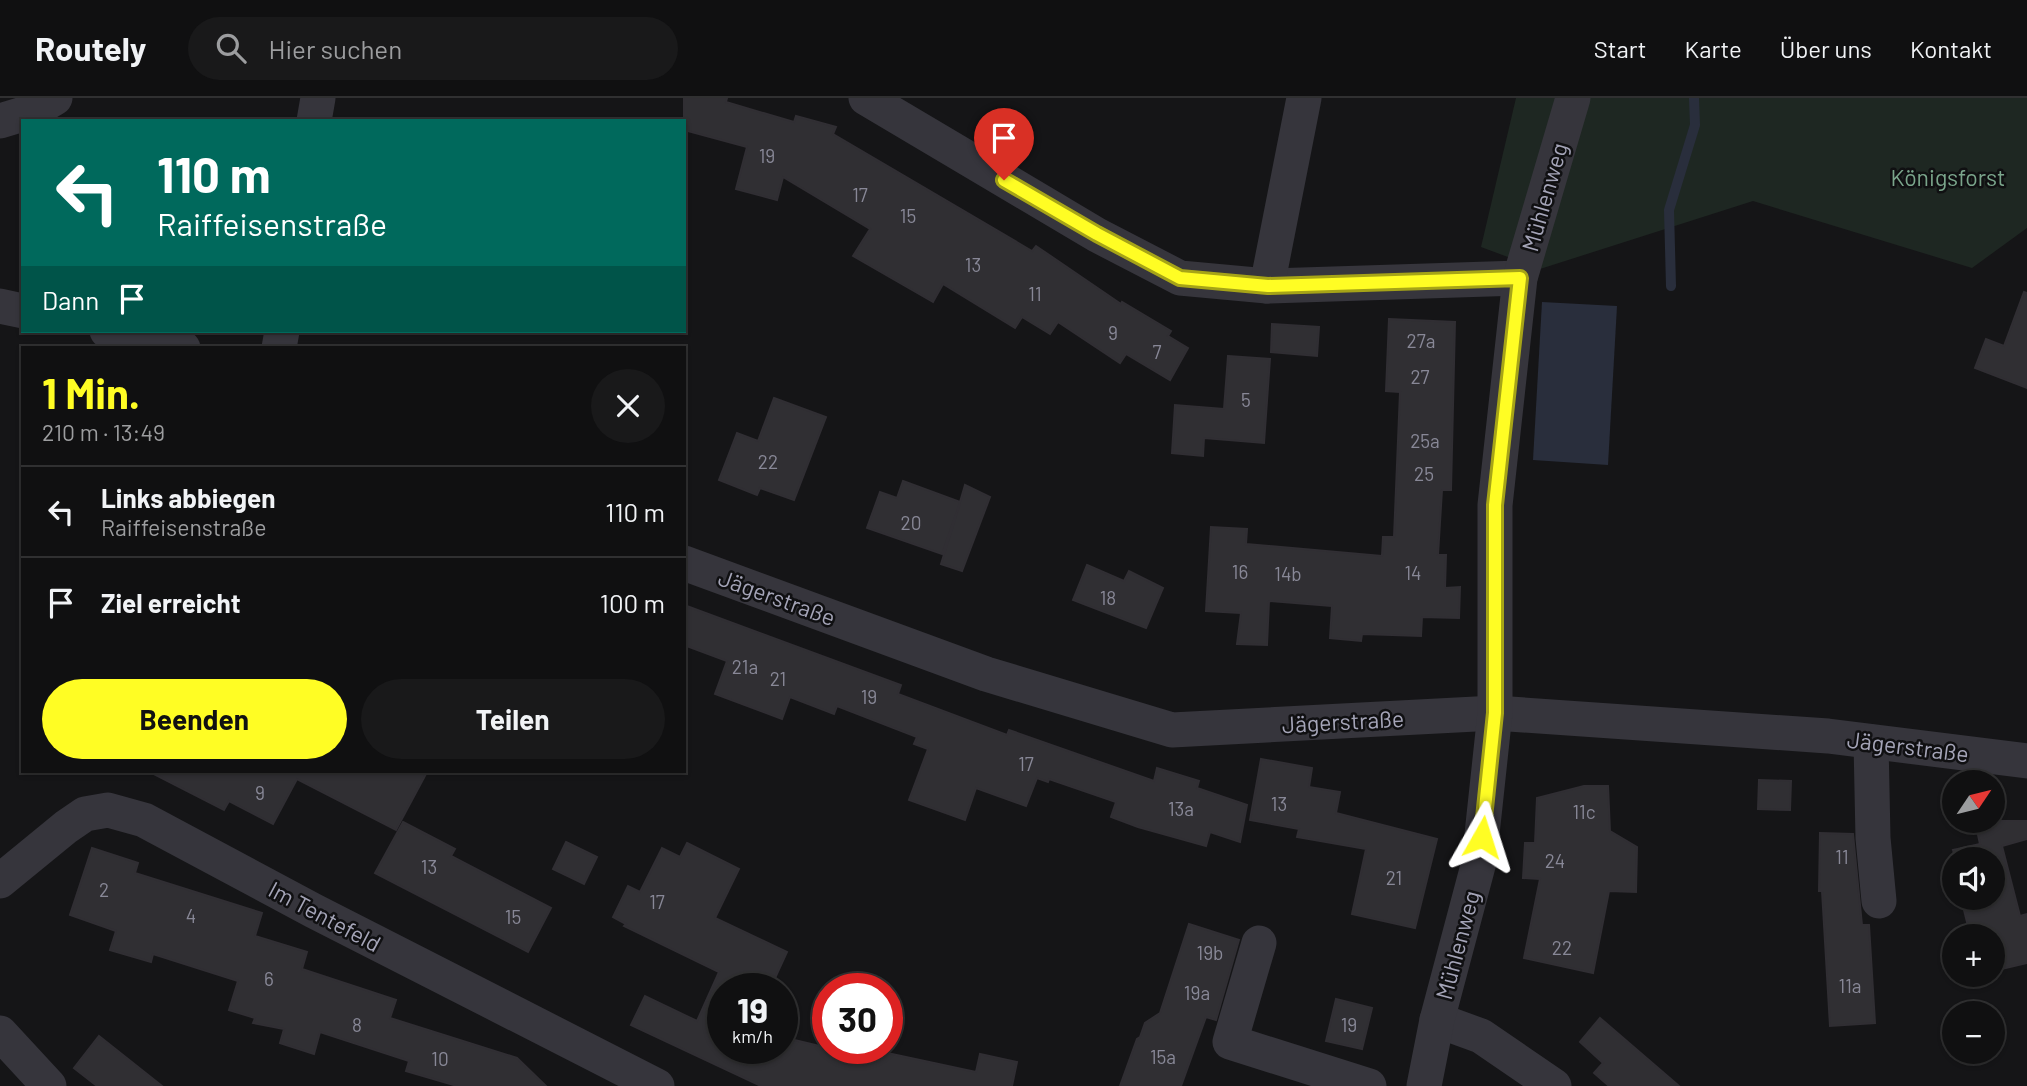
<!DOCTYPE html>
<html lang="de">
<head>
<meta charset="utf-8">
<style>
  body { margin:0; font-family:Barlow,sans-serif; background:#19191a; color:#f1f3f6; height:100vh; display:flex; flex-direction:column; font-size:26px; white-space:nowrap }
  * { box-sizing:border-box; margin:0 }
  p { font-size:23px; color:#9c9d9f }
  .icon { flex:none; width:38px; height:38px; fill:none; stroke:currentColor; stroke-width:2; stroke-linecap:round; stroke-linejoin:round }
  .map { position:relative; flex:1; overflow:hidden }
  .drawer { position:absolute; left:21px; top:248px; width:665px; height:427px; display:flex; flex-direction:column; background:#101011; border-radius:0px; box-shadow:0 2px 5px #0004,0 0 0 2px #303031 }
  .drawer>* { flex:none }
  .top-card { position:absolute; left:21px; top:21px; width:665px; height:214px; border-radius:0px; box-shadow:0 2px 5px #0004,0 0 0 2px #303031; background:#00695c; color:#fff; overflow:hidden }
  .needle { width:46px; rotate:55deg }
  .tools { position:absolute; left:1942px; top:672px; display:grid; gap:14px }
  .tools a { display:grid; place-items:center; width:63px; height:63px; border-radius:50%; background:#101011; box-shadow:0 2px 5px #0004,0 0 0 2px #303031; font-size:35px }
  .speed { position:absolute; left:707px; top:875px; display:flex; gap:14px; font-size:35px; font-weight:700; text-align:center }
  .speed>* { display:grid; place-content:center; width:91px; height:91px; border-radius:50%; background:#101011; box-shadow:0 2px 5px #0004,0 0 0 2px #303031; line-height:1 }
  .speed small { font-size:18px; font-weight:400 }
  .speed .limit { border:10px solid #d22; background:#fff; color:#111 }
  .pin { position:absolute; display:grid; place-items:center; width:60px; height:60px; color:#fff; margin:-72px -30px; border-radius:50% 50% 50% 0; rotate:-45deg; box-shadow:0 0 7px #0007 }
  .pin .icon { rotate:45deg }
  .me { position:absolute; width:77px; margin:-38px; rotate:6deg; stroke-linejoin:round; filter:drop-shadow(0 0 5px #0008) }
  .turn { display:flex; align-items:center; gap:24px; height:147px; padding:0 21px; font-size:32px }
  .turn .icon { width:91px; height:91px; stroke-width:2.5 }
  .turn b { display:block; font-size:49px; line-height:60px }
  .then { display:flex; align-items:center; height:66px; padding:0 21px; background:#0003; gap:14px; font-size:26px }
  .round { display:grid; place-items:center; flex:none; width:74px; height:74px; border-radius:37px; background:#19191a }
  .overview { display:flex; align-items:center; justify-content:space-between; height:119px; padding:0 21px }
  h1 { font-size:42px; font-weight:700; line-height:52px; color:#fffd24 }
  .cta { display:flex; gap:14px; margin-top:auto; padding:14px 21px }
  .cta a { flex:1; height:80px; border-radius:42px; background:#fffd24; color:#111; font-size:28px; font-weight:700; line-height:80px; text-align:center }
  .cta a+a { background:#19191a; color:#f1f3f6 }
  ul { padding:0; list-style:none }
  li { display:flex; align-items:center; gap:21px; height:91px; padding:0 21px; border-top:2px solid #303031 }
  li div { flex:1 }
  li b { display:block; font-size:26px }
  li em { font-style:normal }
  header { display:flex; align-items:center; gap:42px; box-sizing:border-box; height:98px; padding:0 35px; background:#101011; border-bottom:2px solid #303031 }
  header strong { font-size:33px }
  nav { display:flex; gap:38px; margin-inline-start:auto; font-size:24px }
  .search { width:490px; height:63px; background:#19191a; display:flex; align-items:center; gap:18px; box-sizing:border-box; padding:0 24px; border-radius:38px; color:#9c9d9f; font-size:26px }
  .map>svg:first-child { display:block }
  .green { fill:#1e2722 }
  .water { fill:#292e3c }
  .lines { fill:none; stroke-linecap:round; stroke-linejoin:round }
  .stream { stroke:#292e3c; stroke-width:10 }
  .building { fill:#302f33; stroke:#302e33; stroke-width:2 }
  .minor { stroke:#36353c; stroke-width:35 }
  .route-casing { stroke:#a6a417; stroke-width:18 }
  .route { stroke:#fffd24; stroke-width:12 }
  .labels { text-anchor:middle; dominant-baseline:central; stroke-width:5; stroke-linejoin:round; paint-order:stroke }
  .number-label { font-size:19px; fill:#888897 }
  .park-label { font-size:23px; fill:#7aa58b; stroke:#101012 }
  .street-label { font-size:23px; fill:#a5a5b8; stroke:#101012 }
</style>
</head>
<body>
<header>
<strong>Routely</strong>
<div class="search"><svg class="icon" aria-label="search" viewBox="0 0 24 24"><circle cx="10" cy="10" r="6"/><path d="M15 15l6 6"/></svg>Hier suchen</div>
<nav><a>Start</a><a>Karte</a><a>Über uns</a><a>Kontakt</a></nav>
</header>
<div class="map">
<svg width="2027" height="988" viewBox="0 0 2027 988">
  <rect width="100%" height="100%" fill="#151517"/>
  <polygon class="green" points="1516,0 2027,0 2027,130 1972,170 1753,103 1540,171 1481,149"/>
  <polygon class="water" points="1542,204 1617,208 1608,367 1533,362"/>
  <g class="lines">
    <polyline class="stream" points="1671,188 1669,112 1695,27 1694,0"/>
  </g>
  <g class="building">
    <polygon points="684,0 727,0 726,4 794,24 796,18 836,29 833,36 1032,153 1036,148 1121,206 1122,204 1171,233 1168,238 1188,250 1170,282 1126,256 1120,265 1058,224 1050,236 1022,219 1015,230 943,186 933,204 853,158 870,131 783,79 777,102 736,91 747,49 684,32"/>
    <polygon points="2024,194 2027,195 2027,290 1975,270 1986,241 2004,248"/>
    <polygon points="1389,221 1455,224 1451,392 1442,392 1438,457 1446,457 1445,490 1460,489 1459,520 1422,519 1421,538 1362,536 1361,543 1330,540 1332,508 1269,503 1267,547 1237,546 1241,515 1206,513 1211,429 1247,431 1246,446 1382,458 1383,439 1394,439 1400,294 1386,293"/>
    <polygon points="1272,226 1319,229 1317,258 1271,254"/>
    <polygon points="1228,258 1270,261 1264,345 1204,340 1203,358 1172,355 1175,307 1224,311"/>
    <polygon points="774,300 826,319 794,402 760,390 757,397 719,382 737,335 758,343"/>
    <polygon points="903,383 960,404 965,387 990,399 962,473 941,466 960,405 942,456 867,430 880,394 897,400"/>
    <polygon points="1087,467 1124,483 1129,473 1163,490 1146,530 1073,502"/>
    <polygon points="684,507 901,587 898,596 1007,637 1009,632 1154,683 1157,670 1199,683 1197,690 1247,707 1240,744 1210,734 1206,748 1138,729 1111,719 1116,704 1049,681 1048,684 1037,680 1026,708 976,690 965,722 909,702 928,651 914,646 917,639 837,608 834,616 790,599 782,621 715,596 727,563 684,547"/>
    <polygon points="1261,661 1312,670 1309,689 1340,694 1336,715 1437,741 1415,830 1352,816 1366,751 1297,739 1299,731 1250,722"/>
    <polygon points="150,674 427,674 396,732 297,681 273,726 229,703 224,712"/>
    <polygon points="1759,682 1791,683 1790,712 1758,711"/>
    <polygon points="1584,688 1608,688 1610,733 1637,749 1636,794 1609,793 1593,875 1524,860 1540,781 1523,780 1525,745 1535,745 1537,700"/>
    <polygon points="1975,723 2027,723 2027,741 2002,748 2020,818 2027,816 2027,865 1993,873 1993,838 1966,838 1965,832 1969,832 1961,800 1993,800 1993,761 1956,761 1953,752 1980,746"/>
    <polygon points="403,724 455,751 451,758 551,810 528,854 375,775"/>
    <polygon points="1820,735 1853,736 1862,827 1869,827 1875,925 1830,928 1822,793 1819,793"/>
    <polygon points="566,744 597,759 584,786 553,771"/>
    <polygon points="687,745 739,771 715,820 787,854 770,891 723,891 723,950 782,950 782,939 828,950 864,950 976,974 980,956 1017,964 1012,988 761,988 631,927 645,898 697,923 719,874 624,828 626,826 613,819 628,788 640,794 662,750 680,759"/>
    <polygon points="92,750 138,765 135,775 262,815 255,838 307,854 302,871 396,902 390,920 517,960 546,988 457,988 406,973 409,963 320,934 314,956 280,945 284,931 253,925 255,920 229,912 238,883 153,856 151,864 110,852 116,833 70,817"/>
    <polygon points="1189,826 1239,842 1216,922 1206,919 1181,988 1120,988 1137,941 1140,939 1145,925 1160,915"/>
    <polygon points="1336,901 1372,910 1362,951 1326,943"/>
    <polygon points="1600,920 1679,988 1609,988 1594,975 1603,965 1580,944"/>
    <polygon points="99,938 162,988 97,988 74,970"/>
  </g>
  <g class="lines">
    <g class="minor">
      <polyline points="866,0 1097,137 1180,180 1267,188 1520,180"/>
      <polyline points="0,23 33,13 55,0"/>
      <polyline points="314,23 318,0"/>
      <polyline points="1267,188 1304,0"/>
      <polyline points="0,208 23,213"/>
      <polyline points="107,233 183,250"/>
      <polyline points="279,250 282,233"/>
      <polyline points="684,465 986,576 1172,632 1495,615 1828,638 2027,663"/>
      <polyline points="1871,644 1873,740 1879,803"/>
      <polyline points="0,783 66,729 85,716 108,712 144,722 314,813 657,988"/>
      <polyline points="1259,845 1230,944 1369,988"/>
      <polyline points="1437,922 1481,938 1554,988"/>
      <polyline points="0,935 49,988"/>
      <polyline points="1424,988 1437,922 1479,764 1495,615 1495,407 1520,180 1573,0"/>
    </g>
  </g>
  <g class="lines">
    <defs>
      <polyline id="route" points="1004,82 1097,136 1180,180 1268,188 1520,180 1495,407 1495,615 1482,739"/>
    </defs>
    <use href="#route" class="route-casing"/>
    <use href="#route" class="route"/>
  </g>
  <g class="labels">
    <g class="number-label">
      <text x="767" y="57">19</text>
      <text x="860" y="96">17</text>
      <text x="908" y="117">15</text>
      <text x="973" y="166">13</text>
      <text x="1035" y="195">11</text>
      <text x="1113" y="234">9</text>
      <text x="1421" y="242">27a</text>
      <text x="1157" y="253">7</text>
      <text x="1420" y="278">27</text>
      <text x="1246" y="301">5</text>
      <text x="1425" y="342">25a</text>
      <text x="768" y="363">22</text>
      <text x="1424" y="375">25</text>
      <text x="911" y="424">20</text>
      <text x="1240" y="473">16</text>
      <text x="1413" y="474">14</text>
      <text x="1288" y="475">14b</text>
      <text x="1108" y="499">18</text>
      <text x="745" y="568">21a</text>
      <text x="778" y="580">21</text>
      <text x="869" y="598">19</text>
      <text x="1026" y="665">17</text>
      <text x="260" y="694">9</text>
      <text x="1279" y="705">13</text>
      <text x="1181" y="710">13a</text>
      <text x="1584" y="713">11c</text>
      <text x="1842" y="758">11</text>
      <text x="1555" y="762">24</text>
      <text x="429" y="768">13</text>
      <text x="1394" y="779">21</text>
      <text x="104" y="791">2</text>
      <text x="657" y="803">17</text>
      <text x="191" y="817">4</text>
      <text x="513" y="818">15</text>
      <text x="1562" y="849">22</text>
      <text x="1210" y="854">19b</text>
      <text x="269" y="880">6</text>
      <text x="1850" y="887">11a</text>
      <text x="1197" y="894">19a</text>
      <text x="357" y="926">8</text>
      <text x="1349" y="926">19</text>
      <text x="1163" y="958">15a</text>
      <text x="440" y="960">10</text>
    </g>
    <g class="park-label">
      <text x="1948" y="79">Königsforst</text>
    </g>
    <g class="street-label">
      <text transform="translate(1544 99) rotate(-74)">Mühlenweg</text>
      <text transform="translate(777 499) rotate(20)">Jägerstraße</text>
      <text transform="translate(1343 623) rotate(-3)">Jägerstraße</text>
      <text transform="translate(1908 648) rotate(7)">Jägerstraße</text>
      <text transform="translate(325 818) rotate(28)">Im Tentefeld</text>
      <text transform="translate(1457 847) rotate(-75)">Mühlenweg</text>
    </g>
  </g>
</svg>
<div class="tools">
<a><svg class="needle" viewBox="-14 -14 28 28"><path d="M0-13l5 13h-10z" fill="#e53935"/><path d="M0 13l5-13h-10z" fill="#9c9d9f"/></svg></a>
<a><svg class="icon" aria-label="sound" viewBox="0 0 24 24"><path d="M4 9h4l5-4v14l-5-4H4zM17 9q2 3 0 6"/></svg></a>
<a>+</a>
<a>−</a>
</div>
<div class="speed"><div>19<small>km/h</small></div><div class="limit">30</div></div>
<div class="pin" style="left:1004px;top:82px;background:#d93025"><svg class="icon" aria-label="arrive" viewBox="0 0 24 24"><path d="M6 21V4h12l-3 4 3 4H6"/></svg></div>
<svg class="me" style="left:1482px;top:739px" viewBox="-20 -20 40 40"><path d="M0-17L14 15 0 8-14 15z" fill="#fffd24" stroke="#fff" stroke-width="4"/></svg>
<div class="top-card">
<div class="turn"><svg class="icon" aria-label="left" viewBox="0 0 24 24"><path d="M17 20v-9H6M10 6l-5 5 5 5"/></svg><div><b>110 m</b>Raiffeisenstraße</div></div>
<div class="then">Dann<svg class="icon" aria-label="arrive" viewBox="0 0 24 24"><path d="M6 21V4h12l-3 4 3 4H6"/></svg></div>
</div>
<section class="drawer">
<div class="overview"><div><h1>1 Min.</h1><p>210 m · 13:49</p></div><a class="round"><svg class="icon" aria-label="close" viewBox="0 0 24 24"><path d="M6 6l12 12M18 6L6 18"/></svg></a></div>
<ul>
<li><svg class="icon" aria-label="left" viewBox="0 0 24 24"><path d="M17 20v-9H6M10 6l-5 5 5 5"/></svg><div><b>Links abbiegen</b><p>Raiffeisenstraße</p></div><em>110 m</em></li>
<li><svg class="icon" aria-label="arrive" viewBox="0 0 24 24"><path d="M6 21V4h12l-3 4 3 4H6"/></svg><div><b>Ziel erreicht</b></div><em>100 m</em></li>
</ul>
<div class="cta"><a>Beenden</a><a>Teilen</a></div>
</section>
</div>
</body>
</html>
